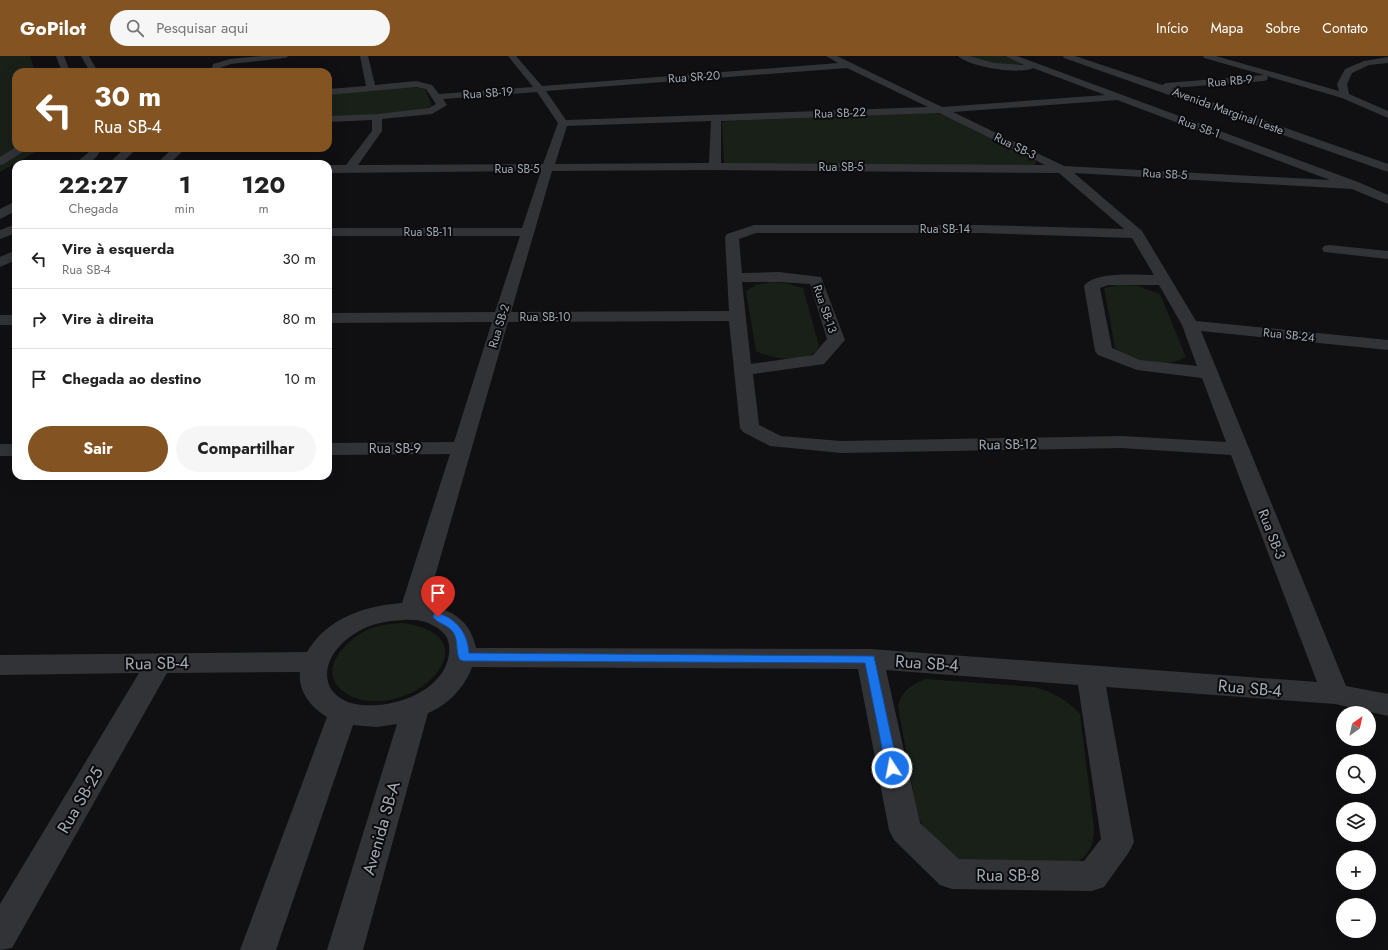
<!DOCTYPE html>
<html lang="pt">
<head>
<meta charset="utf-8">
<style>
  body { margin:0; font-family:Jost,sans-serif; background:#f6f6f6; color:#222; height:100vh; display:flex; flex-direction:column; font-size:15px; white-space:nowrap }
  * { box-sizing:border-box; margin:0 }
  p { font-size:13px; color:#767676 }
  .icon { flex:none; width:22px; height:22px; fill:none; stroke:currentColor; stroke-width:2; stroke-linecap:round; stroke-linejoin:round }
  .map { position:relative; flex:1; overflow:hidden }
  .drawer { position:absolute; left:12px; top:104px; width:320px; height:320px; display:flex; flex-direction:column; background:#fff; border-radius:12px; box-shadow:0 4px 16px #0002 }
  .drawer>* { flex:none }
  .guide { position:absolute; left:12px; top:12px; width:320px; height:84px; border-radius:12px; box-shadow:0 4px 16px #0002; background:#835321; color:#fff; overflow:hidden }
  .needle { width:26px; rotate:33deg }
  .controls { position:absolute; left:1336px; top:650px; display:grid; gap:8px }
  .controls a { display:grid; place-items:center; width:40px; height:40px; border-radius:50%; background:#fff; box-shadow:0 4px 16px #0002; font-size:20px }
  .pin { position:absolute; display:grid; place-items:center; width:34px; height:34px; color:#fff; margin:-41px -17px; border-radius:50% 50% 50% 0; rotate:-45deg; box-shadow:0 0 4px #0007 }
  .pin .icon { rotate:45deg }
  .me { position:absolute; width:44px; margin:-22px; rotate:349deg; stroke-linejoin:round; filter:drop-shadow(0 0 3px #0008) }
  .turn { display:flex; align-items:center; gap:14px; height:84px; padding:0 16px; font-size:18px }
  .turn .icon { width:52px; height:52px; stroke-width:2.5 }
  .turn b { display:block; font-size:28px; line-height:34px }
  .eta { display:flex; justify-content:space-evenly; align-items:center; height:68px; text-align:center }
  .eta b { font-size:24px; font-weight:700; line-height:28px }
  .primary-button { display:flex; gap:8px; margin-top:auto; padding:8px 16px }
  .primary-button a { flex:1; height:46px; border-radius:24px; background:#835321; color:#fff; font-size:16px; font-weight:700; line-height:46px; text-align:center }
  .primary-button a+a { background:#f6f6f6; color:#222 }
  ul { padding:0; list-style:none }
  li { display:flex; align-items:center; gap:12px; height:60px; padding:0 16px; border-top:1px solid #e0e0e0 }
  li div { flex:1 }
  li b { display:block; font-size:15px }
  li em { font-style:normal }
  header { display:flex; align-items:center; gap:24px; box-sizing:border-box; height:56px; padding:0 20px; background:#835321; color:#fff }
  header strong { font-size:19px }
  nav { display:flex; gap:22px; margin-inline-start:auto; font-size:14px }
  .search { width:280px; height:36px; background:#f6f6f6; display:flex; align-items:center; gap:10px; box-sizing:border-box; padding:0 14px; border-radius:22px; color:#767676; font-size:15px }
  .map>svg:first-child { display:block }
  .green { fill:#182018 }
  .lines { fill:none; stroke-linecap:round; stroke-linejoin:round }
  .minor { fill:#313337; fill-rule:evenodd }
  .route { fill:#1a73e8; stroke:#114b97 }
  .labels { text-anchor:middle; dominant-baseline:central; stroke-width:4; stroke-linejoin:round; paint-order:stroke }
  .far-street-label { font-size:12px; fill:#a1a9b3; stroke:#0b0b0d }
  .street-label { font-size:14px; fill:#a1a9b3; stroke:#0b0b0d }
  .near-street-label { font-size:17px; fill:#a1a9b3; stroke:#0b0b0d }
</style>
</head>
<body>
<header>
<strong>GoPilot</strong>
<div class="search"><svg class="icon" aria-label="search" viewBox="0 0 24 24"><circle cx="10" cy="10" r="6"/><path d="M15 15l6 6"/></svg>Pesquisar aqui</div>
<nav><a>Início</a><a>Mapa</a><a>Sobre</a><a>Contato</a></nav>
</header>
<div class="map">
<svg width="1388" height="894" viewBox="0 0 1388 894">
  <rect width="100%" height="100%" fill="#101012"/>
  <g class="green">
    <polygon points="0,0 30,0 35,16 16,16 16,92 43,92 0,116"/>
    <polygon points="965,0 1004,0 1022,7 1023,8 1002,10"/>
    <polygon points="411,31 425,33 432,50 423,54 338,61 328,60 328,38"/>
    <polygon points="934,57 943,59 1035,104 1036,107 1034,110 728,108 724,106 722,67 726,65"/>
    <path d="M772,226L789,228L803,232L819,290C811,310 770,303 756,295L746,235L756,229Z"/>
    <path d="M1119,229L1138,230L1160,238L1186,301C1165,313 1134,306 1115,292L1104,232Z"/>
    <path d="M402,567C481,577 438,639 383,645C374,645 363,646 355,642C314,624 336,590 367,574C378,569 390,568 402,567Z"/>
    <path d="M926,623L1034,631C1053,636 1067,644 1080,658L1094,772C1094,789 1089,799 1075,808H968L952,799L926,775L918,761L898,650C902,634 912,628 926,623Z"/>
  </g>
  <g class="lines">
    <g class="minor">
      <polygon points="56,0 64,0 70,16 62,16"/>
      <polygon points="81,0 89,0 98,16 90,16"/>
      <polygon points="262,0 289,0 285,2 231,8 220,12 219,16 211,16 213,8 230,3"/>
      <path d="M360,0H368L375,29L416,25L432,29L439,38L533,31L508,0H516L542,30L838,7L826,0H837L942,51L1105,39L1033,12C1020,19 969,11 958,0H969L994,7L1024,9L1005,0H1017L1358,126L1388,139V148L1352,133L1074,117L1142,175L1196,265L1388,284V294L1201,275L1346,630L1388,638V660L1335,648L1106,631L1134,786L1129,796L1104,831L1092,835L952,833L940,829L894,784L889,774L858,613L472,611C465,631 448,649 428,657L363,894H327L397,668L377,671L353,669L276,894H240L327,661C311,651 298,636 300,616L167,617L12,892L0,894V848L139,617L0,619V599L307,596C327,562 364,550 402,547L450,398L328,399V387L454,386L492,266L328,267V257L495,256L520,180H328V172H522L541,115L328,117V109H346L372,75V64L328,66V60L377,58L429,52L436,48L426,33L416,31L328,39V33L366,30ZM847,12L928,51L566,64L546,35ZM537,36L558,67L543,108L358,109L382,75V63L432,58L447,49L443,43ZM1117,44L1330,124L1064,110L953,56ZM939,57L1045,109L721,107V65ZM711,65L709,107L555,108L567,70ZM715,114L1059,117L1124,173L980,169H754L727,178L725,181L729,255L511,256L552,115ZM756,177H980L1132,182L1154,219C1137,219 1095,215 1084,230L1095,295L1098,299L1137,314L1202,322L1226,386L1121,380L841,385L781,380L759,369L753,318L824,308L845,284L821,221L779,216L742,217L739,183ZM742,226H779L810,228L827,283L813,299L751,308ZM1109,229H1159L1182,269L1197,310L1140,304L1112,292L1100,232ZM729,265L740,372L743,376L770,390L841,397L1121,392L1231,399L1317,626L870,593L476,592C470,564 453,555 427,548L508,266ZM403,564C417,563 429,565 440,574C448,580 450,587 449,598C445,630 407,647 378,649C317,654 311,602 359,575C373,567 388,565 403,564ZM886,614L1078,629L1101,783L1084,805L959,803L920,767Z"/>
      <polygon points="1063,0 1075,0 1162,29 1166,27 1264,19 1204,2 1203,0 1216,0 1339,35 1337,28 1345,13 1364,5 1388,1 1388,7 1369,9 1352,17 1347,28 1349,38 1388,55 1388,62 1342,42 1267,20 1268,22 1267,24 1264,25 1172,32 1388,108 1388,116 1064,2"/>
      <polygon points="16,91 29,92 4,108 0,109 0,101"/>
      <path d="M90,92H102C94,106 90,108 74,108L88,97Z"/>
      <polygon points="125,92 137,92 121,108 108,108"/>
      <polygon points="173,92 186,92 169,108 156,108"/>
      <polygon points="16,145 16,155 0,163 0,153"/>
      <polygon points="16,168 16,177 0,183 0,174"/>
      <polygon points="1329,189 1388,195 1388,203 1324,196 1322,193 1324,190"/>
      <polygon points="16,194 16,204 0,211 0,201"/>
      <rect x="0" y="259" width="16" height="10"/>
      <rect x="0" y="388" width="16" height="12"/>
    </g>
  </g>
  <path class="route" d="M438,557C457,563 468,578 469,597L874,600L898,712L896,715L892,717L888,715L886,712L865,607L464,605L460,604C455,596 459,585 453,576C448,569 437,567 433,561L434,558Z"/>
  <g class="labels">
    <g class="far-street-label">
      <text transform="translate(694 21) rotate(-4)">Rua SR-20</text>
      <text transform="translate(1230 25) rotate(-5)">Rua RB-9</text>
      <text transform="translate(488 37) rotate(-4)">Rua SB-19</text>
      <text transform="translate(1228 55) rotate(20)">Avenida Marginal Leste</text>
      <text transform="translate(840 57) rotate(-2)">Rua SB-22</text>
      <text transform="translate(1199 71) rotate(20)">Rua SB-1</text>
      <text transform="translate(1015 90) rotate(26)">Rua SB-3</text>
      <text x="841" y="111">Rua SB-5</text>
      <text x="517" y="113">Rua SB-5</text>
      <text transform="translate(1165 118) rotate(3)">Rua SB-5</text>
      <text x="945" y="173">Rua SB-14</text>
      <text x="428" y="176">Rua SB-11</text>
      <text transform="translate(825 253) rotate(71)">Rua SB-13</text>
      <text x="545" y="261">Rua SB-10</text>
      <text transform="translate(499 270) rotate(-73)">Rua SB-2</text>
      <text transform="translate(1289 279) rotate(6)">Rua SB-24</text>
    </g>
    <g class="street-label">
      <text transform="translate(1008 388) rotate(-1)">Rua SB-12</text>
      <text x="395" y="392">Rua SB-9</text>
      <text transform="translate(1272 478) rotate(69)">Rua SB-3</text>
    </g>
    <g class="near-street-label">
      <text transform="translate(157 607) rotate(-1)">Rua SB-4</text>
      <text transform="translate(927 607) rotate(4)">Rua SB-4</text>
      <text transform="translate(1250 632) rotate(5)">Rua SB-4</text>
      <text transform="translate(80 744) rotate(-60)">Rua SB-25</text>
      <text transform="translate(381 772) rotate(-74)">Avenida SB-A</text>
      <text x="1008" y="819">Rua SB-8</text>
    </g>
  </g>
</svg>
<div class="controls">
<a><svg class="needle" viewBox="-14 -14 28 28"><path d="M0-13l5 13h-10z" fill="#e53935"/><path d="M0 13l5-13h-10z" fill="#767676"/></svg></a>
<a><svg class="icon" aria-label="search" viewBox="0 0 24 24"><circle cx="10" cy="10" r="6"/><path d="M15 15l6 6"/></svg></a>
<a><svg class="icon" aria-label="layers" viewBox="0 0 24 24"><path d="M12 4l9 5-9 5-9-5zM3 14l9 5 9-5"/></svg></a>
<a>+</a>
<a>−</a>
</div>
<div class="pin" style="left:438px;top:561px;background:#d93025"><svg class="icon" aria-label="arrive" viewBox="0 0 24 24"><path d="M6 21V4h12l-3 4 3 4H6"/></svg></div>
<svg class="me" style="left:892px;top:712px" viewBox="-20 -20 40 40"><circle r="17" fill="#1a73e8" stroke="#fff" stroke-width="3"/><path d="M0-11L8 9 0 5-8 9z" fill="#fff"/></svg>
<div class="guide">
<div class="turn"><svg class="icon" aria-label="left" viewBox="0 0 24 24"><path d="M17 20v-9H6M10 6l-5 5 5 5"/></svg><div><b>30 m</b>Rua SB-4</div></div>
</div>
<section class="drawer">
<div class="eta">
<div><b>22:27</b><p>Chegada</p></div>
<div><b>1</b><p>min</p></div>
<div><b>120</b><p>m</p></div>
</div>
<ul>
<li><svg class="icon" aria-label="left" viewBox="0 0 24 24"><path d="M17 20v-9H6M10 6l-5 5 5 5"/></svg><div><b>Vire à esquerda</b><p>Rua SB-4</p></div><em>30 m</em></li>
<li><svg class="icon" aria-label="right" viewBox="0 0 24 24"><path d="M7 20v-9h11M14 6l5 5-5 5"/></svg><div><b>Vire à direita</b></div><em>80 m</em></li>
<li><svg class="icon" aria-label="arrive" viewBox="0 0 24 24"><path d="M6 21V4h12l-3 4 3 4H6"/></svg><div><b>Chegada ao destino</b></div><em>10 m</em></li>
</ul>
<div class="primary-button"><a>Sair</a><a>Compartilhar</a></div>
</section>
</div>
</body>
</html>
